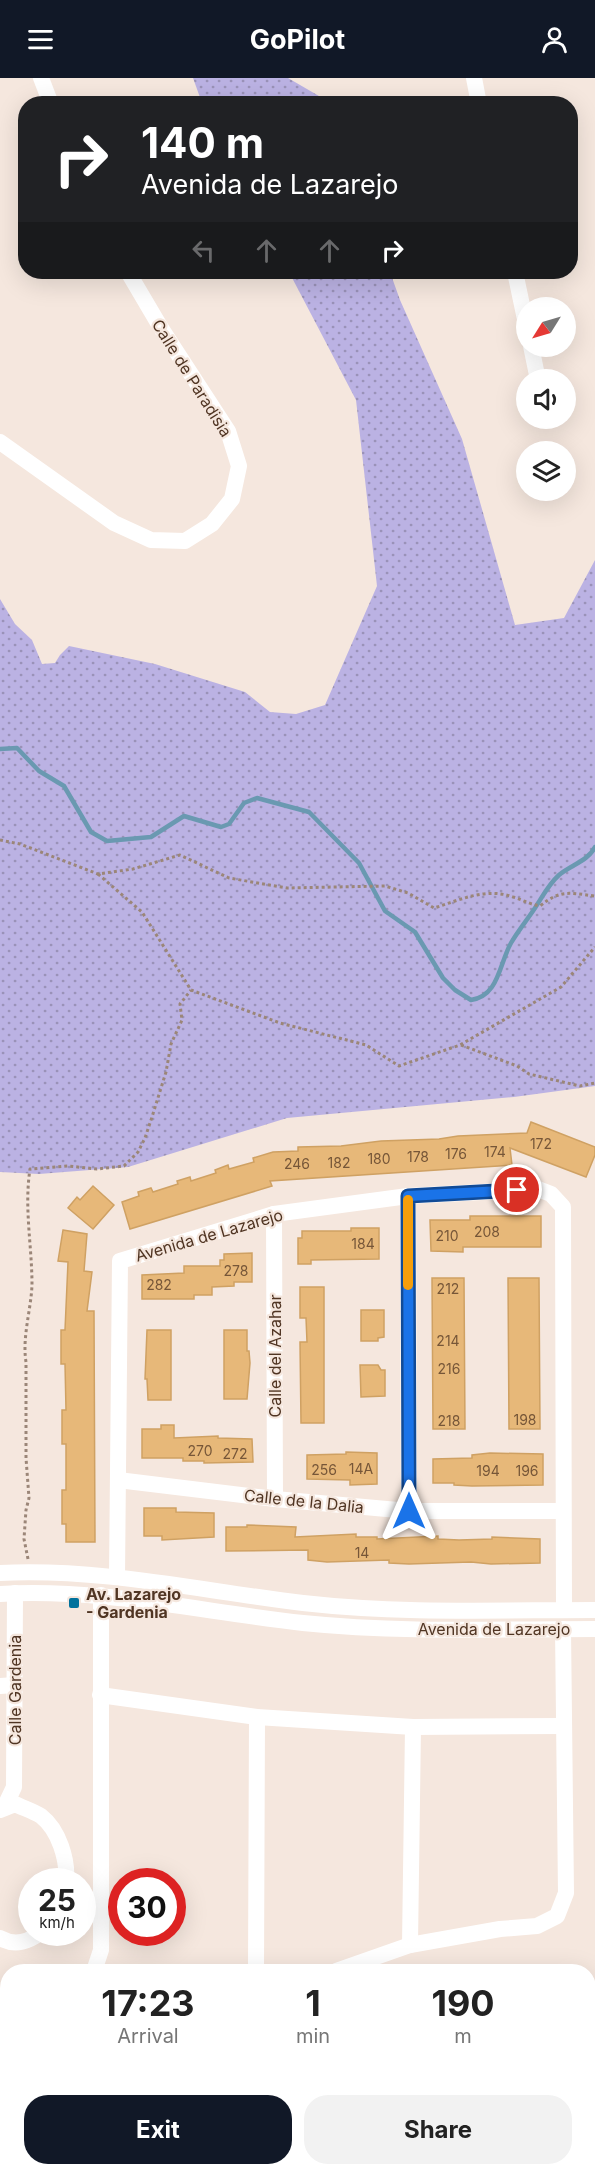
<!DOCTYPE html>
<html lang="en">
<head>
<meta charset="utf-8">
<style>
  body { margin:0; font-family:Inter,sans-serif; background:#f2f2f2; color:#222; height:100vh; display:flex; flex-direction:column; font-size:22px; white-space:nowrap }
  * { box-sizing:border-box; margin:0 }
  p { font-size:20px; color:#767676 }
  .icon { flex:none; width:33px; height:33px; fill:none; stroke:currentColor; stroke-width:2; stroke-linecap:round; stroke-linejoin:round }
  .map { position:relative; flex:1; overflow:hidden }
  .drawer { position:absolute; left:0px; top:1886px; width:596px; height:212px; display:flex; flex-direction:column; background:#fff; border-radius:24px 24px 0 0; box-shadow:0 6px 24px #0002 }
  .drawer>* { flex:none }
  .banner { position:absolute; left:18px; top:18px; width:560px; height:183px; border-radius:24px; box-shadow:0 6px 24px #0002; background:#202124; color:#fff; overflow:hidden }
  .needle { width:39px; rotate:233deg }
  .fabs { position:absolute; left:516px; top:219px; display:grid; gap:12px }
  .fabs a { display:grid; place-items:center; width:60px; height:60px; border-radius:50%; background:#fff; box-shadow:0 6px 24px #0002; font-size:30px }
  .speed { position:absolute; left:18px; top:1790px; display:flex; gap:12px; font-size:30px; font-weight:700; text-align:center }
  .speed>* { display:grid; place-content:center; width:78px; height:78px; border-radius:50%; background:#fff; box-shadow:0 6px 24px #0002; line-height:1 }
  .speed small { font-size:15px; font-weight:400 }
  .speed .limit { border:9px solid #d22; background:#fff; color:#111 }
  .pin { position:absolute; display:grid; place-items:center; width:51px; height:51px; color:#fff; margin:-26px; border:3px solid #fff; border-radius:50%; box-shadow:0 2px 6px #0007 }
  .me { position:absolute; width:66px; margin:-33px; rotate:0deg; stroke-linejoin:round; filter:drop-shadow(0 0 4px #0008) }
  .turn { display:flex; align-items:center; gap:21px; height:126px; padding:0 24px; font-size:27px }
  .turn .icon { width:78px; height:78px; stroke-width:2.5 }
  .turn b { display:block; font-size:42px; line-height:51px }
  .lanes { display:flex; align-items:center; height:57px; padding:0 24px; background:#0003; justify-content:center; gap:30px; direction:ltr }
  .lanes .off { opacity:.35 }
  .eta { display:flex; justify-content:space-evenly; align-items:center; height:102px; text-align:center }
  .eta b { font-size:36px; font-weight:700; line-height:42px }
  .action { display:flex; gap:12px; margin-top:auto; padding:12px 24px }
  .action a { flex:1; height:69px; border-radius:24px; background:#111827; color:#fff; font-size:24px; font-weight:700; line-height:69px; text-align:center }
  .action a+a { background:#f2f2f2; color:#222 }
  header { display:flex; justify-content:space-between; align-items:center; height:78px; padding:0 24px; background:#111827; color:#fff; font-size:27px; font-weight:700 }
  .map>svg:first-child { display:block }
  .green { fill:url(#green-dots) }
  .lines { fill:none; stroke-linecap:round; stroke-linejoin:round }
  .stream { stroke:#6a99b1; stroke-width:4.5 }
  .building { fill:#e7b879; stroke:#cfa163; stroke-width:1.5 }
  .path { stroke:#9b8678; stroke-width:3; stroke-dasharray:3 3; stroke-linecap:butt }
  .minor { stroke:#fff; stroke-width:16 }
  .route-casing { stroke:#114b97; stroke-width:15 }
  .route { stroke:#1a73e8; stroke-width:10 }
  .slow { stroke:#f59e0b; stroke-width:10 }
  .poi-dot { fill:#00719c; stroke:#f5e7de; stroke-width:2 }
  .labels { text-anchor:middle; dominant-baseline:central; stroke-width:4.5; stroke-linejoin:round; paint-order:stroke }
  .number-label { font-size:14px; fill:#765638 }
  .street-label { font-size:16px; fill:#503523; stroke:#f5e7de }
  .poi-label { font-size:16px; font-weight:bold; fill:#503523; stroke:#f5e7de; text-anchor:start }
</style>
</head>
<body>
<header><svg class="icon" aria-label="menu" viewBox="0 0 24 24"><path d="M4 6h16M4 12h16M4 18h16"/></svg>GoPilot<svg class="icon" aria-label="person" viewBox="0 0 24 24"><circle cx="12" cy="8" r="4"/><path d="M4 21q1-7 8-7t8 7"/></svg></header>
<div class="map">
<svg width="595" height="2096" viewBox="0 0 595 2096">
  <defs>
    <pattern id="green-dots" width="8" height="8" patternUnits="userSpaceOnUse" patternTransform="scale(1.5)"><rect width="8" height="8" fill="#bbb2e3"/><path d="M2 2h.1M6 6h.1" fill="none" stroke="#9a92b8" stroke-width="1.8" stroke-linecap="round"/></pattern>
  </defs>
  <rect width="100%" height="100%" fill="#f5e7de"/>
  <g class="green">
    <polygon points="193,0 288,0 331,25 202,25"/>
    <polygon points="289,194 390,194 400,222 462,361 515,547 564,540 595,482 595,1008 514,1019 287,1040 128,1089 39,1096 0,1094 0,521 15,546 32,562 42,586 55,585 60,577 69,568 155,586 245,614 270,634 296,636 325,627 377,508 356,322"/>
  </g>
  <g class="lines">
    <path class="stream" d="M0,671L17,670L39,693L64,708L91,754L107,763L151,759L184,738L221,749L229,746L244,725L257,720L309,734L359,785L385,833L415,854L443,900L455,912L471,922C499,918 499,886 511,865C518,853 527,842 535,830C543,818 548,807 559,797C571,787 588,783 595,769"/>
  </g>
  <g class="building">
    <polygon points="531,1044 595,1069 595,1077 586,1099 510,1070 512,1087 270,1103 272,1108 130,1151 122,1124 139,1118 138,1114 151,1110 153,1114 178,1106 177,1103 190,1099 191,1103 216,1095 215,1092 228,1087 229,1091 254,1084 253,1080 273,1074 298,1073 298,1069 341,1068 381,1063 439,1061 458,1058 527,1055"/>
    <polygon points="93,1108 114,1127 93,1151 68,1130 77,1119 80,1122"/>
    <polygon points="470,1138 541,1138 541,1169 463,1169 463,1174 431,1173 430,1142 470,1142"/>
    <polygon points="351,1150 379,1150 379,1181 311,1182 311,1186 298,1186 298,1160 302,1160 302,1153 351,1153"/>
    <polygon points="63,1152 87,1156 84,1193 92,1194 87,1233 94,1233 95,1464 66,1464 66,1446 62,1446 62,1412 66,1412 66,1366 62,1366 62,1332 66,1332 65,1286 61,1286 61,1252 65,1252 68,1184 58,1183"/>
    <polygon points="252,1175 252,1204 234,1204 234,1208 212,1209 212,1217 194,1217 194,1221 142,1221 142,1197 184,1195 184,1188 220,1188 220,1182 224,1182 224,1176"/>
    <polygon points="432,1200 464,1200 465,1351 433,1351"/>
    <polygon points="508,1200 539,1200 540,1351 509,1351"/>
    <polygon points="300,1209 324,1209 324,1345 301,1345 300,1264 307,1264 306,1240 300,1240"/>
    <polygon points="361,1232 384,1232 384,1259 378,1260 378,1263 361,1263"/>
    <polygon points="147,1252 171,1252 171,1322 148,1322 147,1301 145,1301"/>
    <polygon points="224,1252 247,1252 247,1273 249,1273 250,1285 247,1321 224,1321"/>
    <polygon points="360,1287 378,1287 381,1292 385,1292 385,1318 361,1319"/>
    <polygon points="161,1347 174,1347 174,1360 218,1358 218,1360 252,1361 253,1384 204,1385 204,1383 183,1383 183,1380 142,1380 142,1351 161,1351"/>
    <polygon points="346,1374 377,1375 377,1406 350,1407 350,1402 307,1401 307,1377 346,1376"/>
    <polygon points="490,1375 543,1376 543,1407 472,1408 454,1407 454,1405 433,1405 433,1381 472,1380 472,1377"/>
    <polygon points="144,1430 176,1430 176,1434 214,1435 214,1459 162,1462 162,1458 144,1458"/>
    <polygon points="247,1447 296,1449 295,1459 356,1456 356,1459 377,1459 377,1461 438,1458 438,1461 459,1462 492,1461 492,1459 540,1461 540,1485 491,1486 471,1484 409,1486 389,1485 389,1482 327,1484 308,1482 308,1472 226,1473 226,1449 247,1449"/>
  </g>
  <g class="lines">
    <g class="path">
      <path d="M0,762L20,766L98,796L133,791L180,777L229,800L287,810L385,808L408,815L434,830C460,822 486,809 513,819C523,822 529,826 540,828C561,811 569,815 595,818"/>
      <polyline points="98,796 142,834 191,912 280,945 366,967 399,988 460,967 561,909 595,869"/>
      <polyline points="461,967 517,988 529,996 580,1008 595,1005"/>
      <path d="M28,1481L24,1461L26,1432L29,1420L26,1380V1284C22,1259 31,1232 32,1207C32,1168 24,1130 30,1091L68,1088L97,1091L124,1088L138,1074L145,1060L152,1039L166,994L171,966L182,942L180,926L191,912"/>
      <polyline points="588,1927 595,1926"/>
      <polyline points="554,2090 555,2096"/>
      <polyline points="178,2096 185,2090"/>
    </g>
    <g class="minor">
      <polyline points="41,0 51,26"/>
      <polyline points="474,0 479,26"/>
      <polyline points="515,194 526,246"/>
      <polyline points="531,268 538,302"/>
      <polyline points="0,364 114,445 151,462 185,463 212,446 232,421 239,388 228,353 161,250 128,194"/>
      <polyline points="408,1118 409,1433"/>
      <polyline points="274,1136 275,1421"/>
      <polyline points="118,1402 275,1421 409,1433 563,1433"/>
      <path d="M0,1495C103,1490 202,1513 303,1525C400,1536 498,1532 595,1532"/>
      <polyline points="117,1498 120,1183 274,1136 408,1118 538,1111 551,1116 563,1129 564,1532"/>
      <path d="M0,1516C103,1510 202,1534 303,1545C400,1555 498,1551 595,1551"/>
      <polyline points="0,1608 15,1607"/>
      <polyline points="100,1617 257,1639 413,1649 563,1648"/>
      <polyline points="4,1730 14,1709 15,1515"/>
      <path d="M0,1732L15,1726C23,1730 33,1733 41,1738C59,1752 68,1782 66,1803"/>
      <path d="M0,1860C16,1869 29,1863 42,1854"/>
      <polyline points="410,1867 413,1649"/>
      <polyline points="94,1893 101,1872 101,1517"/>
      <polyline points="256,1893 257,1639"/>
      <polyline points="336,1893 410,1867 500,1851 537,1848 557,1838 566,1815 563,1551"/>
    </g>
  </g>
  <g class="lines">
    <defs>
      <polyline id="route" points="409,1433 408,1118 517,1112"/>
    </defs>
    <use href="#route" class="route-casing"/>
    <use href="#route" class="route"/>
    <polyline class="slow" points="408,1122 408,1207"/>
  </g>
  <rect class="poi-dot" x="68" y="1519" width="12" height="12" rx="3"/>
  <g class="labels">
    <g class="number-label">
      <text x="541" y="1065">172</text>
      <text x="495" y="1073">174</text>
      <text x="456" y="1075">176</text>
      <text x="418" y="1078">178</text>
      <text x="379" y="1080">180</text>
      <text x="339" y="1084">182</text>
      <text x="297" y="1085">246</text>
      <text x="487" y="1153">208</text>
      <text x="447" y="1157">210</text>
      <text x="363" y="1165">184</text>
      <text x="236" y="1192">278</text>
      <text x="159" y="1206">282</text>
      <text x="448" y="1210">212</text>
      <text x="448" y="1262">214</text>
      <text x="449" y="1290">216</text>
      <text x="525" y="1341">198</text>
      <text x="449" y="1342">218</text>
      <text x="200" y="1372">270</text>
      <text x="235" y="1375">272</text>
      <text x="361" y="1390">14A</text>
      <text x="324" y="1391">256</text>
      <text x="488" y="1392">194</text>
      <text x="527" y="1392">196</text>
      <text x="362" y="1474">14</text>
    </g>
    <g class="street-label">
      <text transform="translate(192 300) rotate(58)">Calle de Paradisia</text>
      <text transform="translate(209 1157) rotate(-16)">Avenida de Lazarejo</text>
      <text transform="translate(275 1278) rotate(-90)">Calle del Azahar</text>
      <text transform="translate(304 1423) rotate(6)">Calle de la Dalia</text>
      <text x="494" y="1551">Avenida de Lazarejo</text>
      <text transform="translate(15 1612) rotate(-90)">Calle Gardenia</text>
    </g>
    <g class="poi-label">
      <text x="86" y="1516">Av. Lazarejo<tspan x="86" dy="18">- Gardenia</tspan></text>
    </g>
  </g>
</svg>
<div class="fabs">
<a><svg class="needle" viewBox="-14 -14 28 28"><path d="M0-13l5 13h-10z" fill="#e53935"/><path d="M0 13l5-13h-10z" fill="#767676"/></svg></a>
<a><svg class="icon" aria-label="sound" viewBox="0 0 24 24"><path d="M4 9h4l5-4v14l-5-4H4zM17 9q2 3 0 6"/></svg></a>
<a><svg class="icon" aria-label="layers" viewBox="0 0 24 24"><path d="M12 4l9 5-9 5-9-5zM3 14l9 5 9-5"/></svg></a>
</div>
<div class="speed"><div>25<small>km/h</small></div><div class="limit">30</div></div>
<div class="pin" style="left:517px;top:1112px;background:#d93025"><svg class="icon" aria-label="arrive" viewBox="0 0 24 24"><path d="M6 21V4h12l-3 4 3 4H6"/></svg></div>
<svg class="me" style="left:409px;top:1433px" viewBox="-20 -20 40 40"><path d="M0-17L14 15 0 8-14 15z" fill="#1a73e8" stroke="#fff" stroke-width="4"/></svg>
<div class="banner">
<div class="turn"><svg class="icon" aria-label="right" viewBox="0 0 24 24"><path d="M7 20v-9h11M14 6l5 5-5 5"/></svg><div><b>140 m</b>Avenida de Lazarejo</div></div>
<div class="lanes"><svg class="icon off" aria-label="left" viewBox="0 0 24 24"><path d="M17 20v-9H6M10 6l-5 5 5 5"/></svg><svg class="icon off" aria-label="ahead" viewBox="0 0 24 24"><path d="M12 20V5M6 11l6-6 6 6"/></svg><svg class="icon off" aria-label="ahead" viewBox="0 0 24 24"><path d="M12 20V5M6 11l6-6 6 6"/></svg><svg class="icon" aria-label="right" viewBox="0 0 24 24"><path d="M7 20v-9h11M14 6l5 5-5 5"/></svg></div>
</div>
<section class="drawer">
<div class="eta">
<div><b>17:23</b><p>Arrival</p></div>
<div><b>1</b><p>min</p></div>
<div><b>190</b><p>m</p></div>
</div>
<div class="action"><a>Exit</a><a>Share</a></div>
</section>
</div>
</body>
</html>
